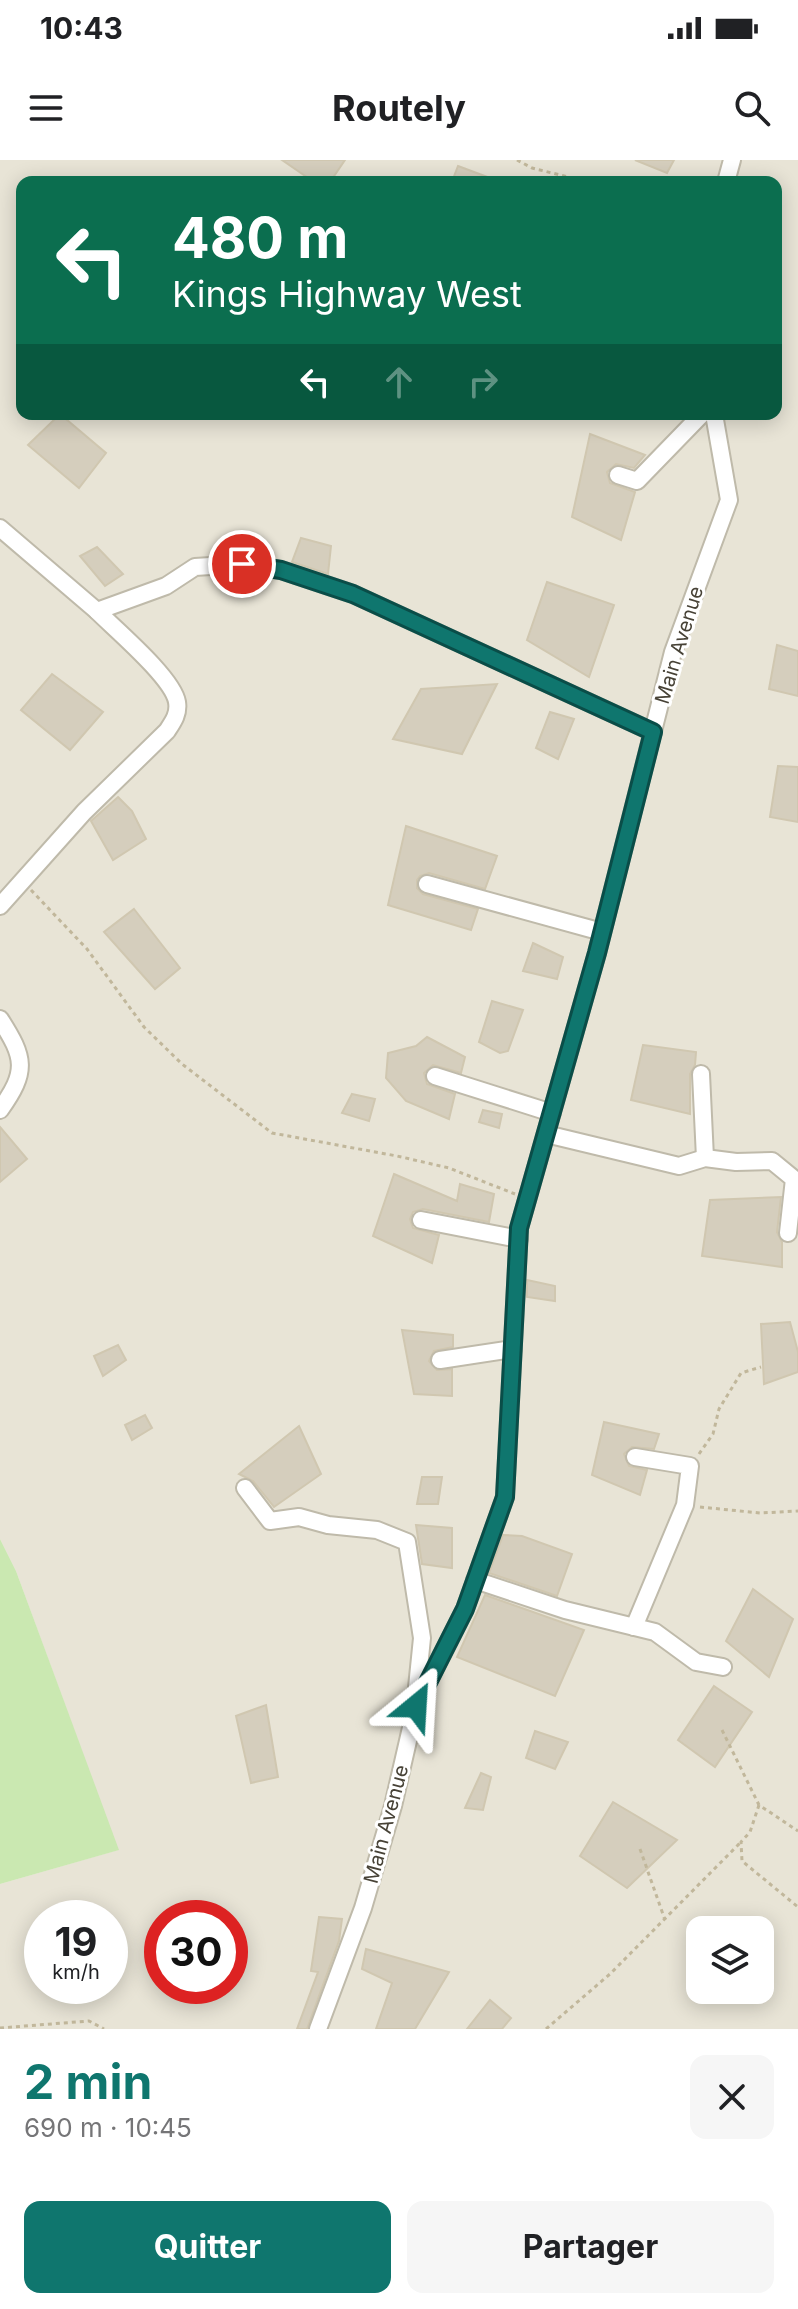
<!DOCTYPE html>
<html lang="fr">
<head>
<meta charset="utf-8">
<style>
  body { margin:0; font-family:Inter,sans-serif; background:#f6f6f6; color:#202124; height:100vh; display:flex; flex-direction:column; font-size:30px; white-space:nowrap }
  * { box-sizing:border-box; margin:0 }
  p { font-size:26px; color:#757577 }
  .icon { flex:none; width:44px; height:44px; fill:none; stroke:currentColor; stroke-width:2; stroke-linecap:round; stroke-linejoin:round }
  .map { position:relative; height:1869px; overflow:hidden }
  .details { display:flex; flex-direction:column; background:#fff; flex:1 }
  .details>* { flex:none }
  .top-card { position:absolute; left:16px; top:16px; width:766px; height:244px; border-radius:16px; box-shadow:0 4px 20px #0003; background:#0b6e4f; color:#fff; overflow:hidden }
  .tools { position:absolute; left:686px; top:1756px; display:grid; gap:16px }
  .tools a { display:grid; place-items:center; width:88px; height:88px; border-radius:16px; background:#fff; box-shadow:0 4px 20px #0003; font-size:40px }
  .speed { position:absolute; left:24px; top:1740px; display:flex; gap:16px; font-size:40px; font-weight:700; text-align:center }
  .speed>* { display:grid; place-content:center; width:104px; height:104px; border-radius:50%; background:#fff; box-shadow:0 4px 20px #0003; line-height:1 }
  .speed small { font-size:20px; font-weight:400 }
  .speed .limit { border:12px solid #d22; background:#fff; color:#111 }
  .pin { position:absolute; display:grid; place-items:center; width:68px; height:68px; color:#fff; margin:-34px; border:4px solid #fff; border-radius:50%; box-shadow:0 2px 8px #0007 }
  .me { position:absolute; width:88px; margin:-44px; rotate:27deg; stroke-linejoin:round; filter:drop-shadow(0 0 6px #0008) }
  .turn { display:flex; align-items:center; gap:28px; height:168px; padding:0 24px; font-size:36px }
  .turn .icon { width:104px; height:104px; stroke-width:2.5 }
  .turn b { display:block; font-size:56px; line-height:68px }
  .lanes { display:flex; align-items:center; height:76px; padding:0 24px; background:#0003; justify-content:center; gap:40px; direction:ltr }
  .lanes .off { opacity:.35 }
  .round { display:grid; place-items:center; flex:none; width:84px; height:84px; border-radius:16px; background:#f6f6f6 }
  .head { display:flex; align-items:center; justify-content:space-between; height:136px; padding:0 24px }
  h1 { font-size:48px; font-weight:700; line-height:60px; color:#0f766e }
  .primary-button { display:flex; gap:16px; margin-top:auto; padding:16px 24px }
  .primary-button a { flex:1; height:92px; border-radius:16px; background:#0f766e; color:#fff; font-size:32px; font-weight:700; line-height:92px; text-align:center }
  .primary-button a+a { background:#f6f6f6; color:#202124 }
  .status { display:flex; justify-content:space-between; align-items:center; height:56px; padding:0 40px; background:#fff; direction:ltr }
  .status svg { height:22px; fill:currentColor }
  header { display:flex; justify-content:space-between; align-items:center; height:104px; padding:0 24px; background:#fff; font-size:36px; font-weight:700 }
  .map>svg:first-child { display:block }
  .residential { fill:#e8e4d6; fill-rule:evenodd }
  .green { fill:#cae8b1 }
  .building { fill:#d5cebd; stroke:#d0c7b0; stroke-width:2 }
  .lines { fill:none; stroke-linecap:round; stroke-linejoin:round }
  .street-casing { stroke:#bfbaaa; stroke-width:20 }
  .path { stroke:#c1b79b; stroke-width:3; stroke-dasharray:4 4; stroke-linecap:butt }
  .street { stroke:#fff; stroke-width:16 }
  .route-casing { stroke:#0a4d48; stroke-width:20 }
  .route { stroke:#0f766e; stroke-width:14 }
  .labels { text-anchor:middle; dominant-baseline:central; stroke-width:6; stroke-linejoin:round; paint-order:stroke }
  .street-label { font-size:20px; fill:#474236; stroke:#fff }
</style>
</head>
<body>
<div class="status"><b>10:43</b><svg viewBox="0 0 49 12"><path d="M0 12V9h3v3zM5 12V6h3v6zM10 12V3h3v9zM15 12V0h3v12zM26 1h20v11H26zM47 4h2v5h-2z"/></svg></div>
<header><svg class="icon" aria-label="menu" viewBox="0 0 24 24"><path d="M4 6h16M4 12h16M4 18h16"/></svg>Routely<svg class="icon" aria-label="search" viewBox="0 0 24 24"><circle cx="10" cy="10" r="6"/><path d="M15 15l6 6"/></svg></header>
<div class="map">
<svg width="798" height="1869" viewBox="0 0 798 1869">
  <rect width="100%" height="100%" fill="#f4f1e8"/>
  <path class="residential" d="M0,0H798V1869H0V1724L118,1690L16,1411L0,1379ZM22,22H776V254H22ZM42,1758H110V1826H42ZM162,1758H230V1826H162ZM700,1770H760V1830H700Z"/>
  <polygon class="green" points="0,1379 16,1411 119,1690 0,1724"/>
  <g class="building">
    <polygon points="282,0 345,0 330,22 314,22"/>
    <polygon points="635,0 674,0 667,13"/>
    <polygon points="458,6 498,21 497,22 459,22 453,19"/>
    <polygon points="60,254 106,293 79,328 28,285"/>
    <polygon points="590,274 645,295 634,308 616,304 607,312 610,323 635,332 621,380 572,357"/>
    <polygon points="301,378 331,386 328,414 292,402"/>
    <polygon points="97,387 123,414 105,426 80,396"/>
    <polygon points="547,422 614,445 589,517 527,480"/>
    <polygon points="777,485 798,491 798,536 769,529"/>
    <polygon points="52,514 103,552 70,590 21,550"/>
    <polygon points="497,524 462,594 393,579 421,529"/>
    <polygon points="550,552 574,559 558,599 536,588"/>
    <polygon points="778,606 798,607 798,662 770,657"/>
    <polygon points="118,637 132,651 146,679 113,700 91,661"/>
    <polygon points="406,666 497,696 485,729 429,713 420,716 417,720 417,728 423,734 478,749 471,770 388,745"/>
    <polygon points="134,749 180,808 155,829 104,772"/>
    <polygon points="533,783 563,797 557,819 523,811"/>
    <polygon points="492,841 523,850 508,891 500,893 479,882"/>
    <polygon points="427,877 465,897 461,913 433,905 424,913 427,924 455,934 449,959 406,941 386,918 388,893 416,886"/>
    <polygon points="643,885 696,892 695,905 690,914 690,954 631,940"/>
    <polygon points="352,934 375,939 369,961 342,953"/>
    <polygon points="483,950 502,954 499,968 479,962"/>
    <polygon points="0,967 27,999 0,1022"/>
    <polygon points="394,1014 457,1041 460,1024 494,1034 489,1062 423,1049 413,1052 410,1059 413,1068 439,1075 432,1103 373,1076"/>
    <polygon points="781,1037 777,1072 782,1082 782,1107 702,1096 710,1040"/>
    <polygon points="527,1120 555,1126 555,1141 527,1137"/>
    <polygon points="790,1162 798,1192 798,1212 764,1224 761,1164"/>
    <polygon points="402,1170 453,1175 453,1187 434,1191 429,1201 437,1210 452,1209 452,1236 414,1234"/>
    <polygon points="118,1185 126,1200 103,1216 94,1196"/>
    <polygon points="145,1255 152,1268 132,1280 125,1265"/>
    <polygon points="604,1262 659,1274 654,1289 632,1287 624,1294 629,1306 647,1310 640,1335 592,1315"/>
    <polygon points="299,1266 321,1314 274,1347 253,1321 239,1314"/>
    <polygon points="422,1317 442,1317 438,1344 417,1344"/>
    <polygon points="416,1365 452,1368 452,1408 422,1404"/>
    <polygon points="503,1375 522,1376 572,1394 557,1436 489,1413"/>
    <polygon points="753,1429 793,1459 769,1517 726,1481"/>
    <polygon points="485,1435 584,1470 555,1536 457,1497"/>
    <polygon points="714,1526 752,1552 715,1607 678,1580"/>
    <polygon points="266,1545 278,1617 251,1623 236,1556"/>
    <polygon points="535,1571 568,1582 555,1609 526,1598"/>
    <polygon points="481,1613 491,1617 483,1650 465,1648"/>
    <polygon points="613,1642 677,1680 627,1728 580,1696"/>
    <polygon points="319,1757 342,1759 339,1781 307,1869 297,1869 318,1812 311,1811"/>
    <polygon points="366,1789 449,1812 415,1869 376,1869 392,1823 362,1809"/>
    <polygon points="490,1840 511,1858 502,1869 467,1869"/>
  </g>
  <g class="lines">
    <defs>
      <g id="street">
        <polyline points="726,22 732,0"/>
        <polyline points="618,315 637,321 702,254"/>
        <polyline points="0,368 97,451 166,426 195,407 242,404 281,410 353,434 653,572"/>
        <polyline points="427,724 602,772"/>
        <path d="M0,746L84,652L167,571C173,562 179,554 177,542C173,518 116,470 97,451"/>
        <path d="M0,859C25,898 28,911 0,950"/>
        <polyline points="701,914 705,998"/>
        <polyline points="435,916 552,953"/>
        <polyline points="546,974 679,1006 705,998 736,1002 772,1001 794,1019 788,1073"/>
        <polyline points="421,1060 519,1079"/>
        <polyline points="440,1200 513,1189"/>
        <polyline points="245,1328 270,1361 299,1357 328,1365 377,1370 407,1382 422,1478 416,1537"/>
        <polyline points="475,1420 565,1450 655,1472 696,1502 723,1507"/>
        <polyline points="634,1467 685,1345 690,1306 635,1297"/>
        <polyline points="318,1869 363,1748 393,1646 416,1546 465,1449 505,1337 519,1068 597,793 673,492 729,340 714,254"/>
      </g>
    </defs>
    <use href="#street" class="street-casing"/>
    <g class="path">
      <polyline points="517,0 532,8 588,22"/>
      <polyline points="31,730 87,789 144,867 182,904 272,973 397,996 449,1008 515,1034"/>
      <polyline points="699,1294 713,1274 719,1249 741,1213 761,1207"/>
      <polyline points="700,1347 760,1353 798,1351"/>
      <polyline points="722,1570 759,1645 798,1671"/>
      <polyline points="759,1645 750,1672 741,1682 742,1701 798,1747"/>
      <polyline points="640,1689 665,1760"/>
      <polyline points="0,1868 89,1861 104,1869"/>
      <polyline points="546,1869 610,1814 741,1682"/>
    </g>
    <use href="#street" class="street"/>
  </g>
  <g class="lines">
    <defs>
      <polyline id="route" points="242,404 281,410 353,434 653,572 597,793 519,1068 505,1337 465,1449 416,1546"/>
    </defs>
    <use href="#route" class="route-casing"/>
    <use href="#route" class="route"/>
  </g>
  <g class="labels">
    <g class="street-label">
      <text transform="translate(679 485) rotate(-73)">Main Avenue</text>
      <text transform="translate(386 1664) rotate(-75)">Main Avenue</text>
    </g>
  </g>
</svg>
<div class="tools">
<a><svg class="icon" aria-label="layers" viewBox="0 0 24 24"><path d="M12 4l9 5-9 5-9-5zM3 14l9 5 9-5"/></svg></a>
</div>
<div class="speed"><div>19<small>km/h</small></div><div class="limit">30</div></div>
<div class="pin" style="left:242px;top:404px;background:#d93025"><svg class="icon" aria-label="arrive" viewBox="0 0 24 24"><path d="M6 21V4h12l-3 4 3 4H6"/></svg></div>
<svg class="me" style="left:416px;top:1546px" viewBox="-20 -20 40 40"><path d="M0-17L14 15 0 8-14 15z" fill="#0f766e" stroke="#fff" stroke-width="4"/></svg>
<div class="top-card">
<div class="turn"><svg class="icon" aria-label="left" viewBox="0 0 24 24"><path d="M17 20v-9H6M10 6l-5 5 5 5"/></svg><div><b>480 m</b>Kings Highway West</div></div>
<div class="lanes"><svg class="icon" aria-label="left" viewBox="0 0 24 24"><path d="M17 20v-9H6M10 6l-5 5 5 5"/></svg><svg class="icon off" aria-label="ahead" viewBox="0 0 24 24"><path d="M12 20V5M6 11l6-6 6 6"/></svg><svg class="icon off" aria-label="right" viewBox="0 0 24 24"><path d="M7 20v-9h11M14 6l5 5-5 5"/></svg></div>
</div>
</div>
<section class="details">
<div class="head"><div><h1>2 min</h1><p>690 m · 10:45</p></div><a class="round"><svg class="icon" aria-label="close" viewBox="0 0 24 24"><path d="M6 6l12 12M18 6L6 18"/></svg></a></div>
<div class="primary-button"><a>Quitter</a><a>Partager</a></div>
</section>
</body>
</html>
